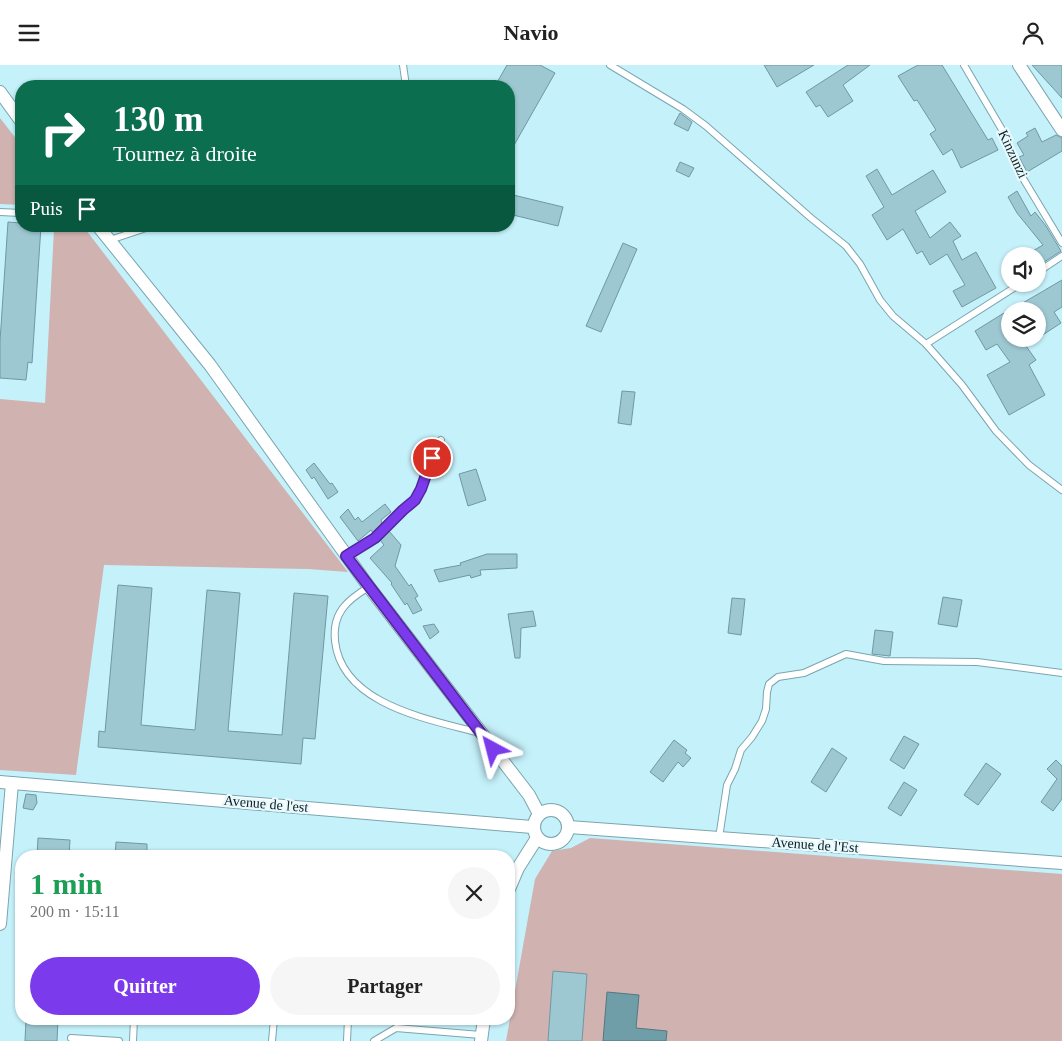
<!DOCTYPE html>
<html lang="fr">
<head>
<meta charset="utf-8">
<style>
  body { margin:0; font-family:"Times New Roman",serif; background:#f6f6f6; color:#222; height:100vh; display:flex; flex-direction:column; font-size:19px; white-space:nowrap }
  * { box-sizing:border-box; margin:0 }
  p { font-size:16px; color:#767676 }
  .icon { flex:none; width:28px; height:28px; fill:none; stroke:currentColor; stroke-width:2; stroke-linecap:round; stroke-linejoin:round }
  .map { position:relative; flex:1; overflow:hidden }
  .details { position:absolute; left:15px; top:785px; width:500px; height:175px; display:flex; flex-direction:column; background:#fff; border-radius:20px; box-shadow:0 1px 4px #0004 }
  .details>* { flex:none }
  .hud { position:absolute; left:15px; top:15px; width:500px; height:152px; border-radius:20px; box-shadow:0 1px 4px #0004; background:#0b6e4f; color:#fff; overflow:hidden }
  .controls { position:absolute; left:1001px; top:182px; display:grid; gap:10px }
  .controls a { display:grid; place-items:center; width:45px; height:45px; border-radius:50%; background:#fff; box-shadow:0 1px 4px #0004; font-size:25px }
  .pin { position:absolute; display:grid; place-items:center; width:42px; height:42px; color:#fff; margin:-21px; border:2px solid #fff; border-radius:50%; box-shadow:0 1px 5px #0007 }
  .me { position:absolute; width:55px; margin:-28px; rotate:322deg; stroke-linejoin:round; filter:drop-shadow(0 0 4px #0008) }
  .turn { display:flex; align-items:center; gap:18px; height:105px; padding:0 15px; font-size:22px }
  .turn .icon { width:65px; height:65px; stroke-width:2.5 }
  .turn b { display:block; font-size:35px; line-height:42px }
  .then { display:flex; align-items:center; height:48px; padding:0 15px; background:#0003; gap:10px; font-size:19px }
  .round { display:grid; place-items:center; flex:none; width:52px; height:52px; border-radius:26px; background:#f6f6f6 }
  .overview { display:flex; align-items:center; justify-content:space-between; height:85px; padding:0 15px }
  h1 { font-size:30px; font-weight:600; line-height:38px; color:#1e9e55 }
  .action { display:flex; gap:10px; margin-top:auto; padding:10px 15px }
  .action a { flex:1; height:58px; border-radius:30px; background:#7c3aed; color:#fff; font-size:20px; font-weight:600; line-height:58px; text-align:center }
  .action a+a { background:#f6f6f6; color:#222 }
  header { display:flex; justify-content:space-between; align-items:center; height:65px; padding:0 15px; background:#fff; font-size:22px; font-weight:600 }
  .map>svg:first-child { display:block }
  .green { fill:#d0b2b0 }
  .water { fill:#6f9ea9; stroke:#527880 }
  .building { fill:#9dc8d2; stroke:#6f98a2 }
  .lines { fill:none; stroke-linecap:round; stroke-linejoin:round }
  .service-casing { stroke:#7ba5ae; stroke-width:8 }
  .minor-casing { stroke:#7ba5ae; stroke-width:14 }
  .service { stroke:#fff; stroke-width:6 }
  .minor { stroke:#fff; stroke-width:12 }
  .route-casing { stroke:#51269a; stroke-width:12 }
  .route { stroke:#7c3aed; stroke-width:9 }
  .labels { text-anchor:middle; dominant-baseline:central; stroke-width:4.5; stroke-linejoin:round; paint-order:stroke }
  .street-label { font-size:14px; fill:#0d1e21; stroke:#e8f9fd }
</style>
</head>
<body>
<header><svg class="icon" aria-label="menu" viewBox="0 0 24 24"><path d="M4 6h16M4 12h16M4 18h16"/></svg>Navio<svg class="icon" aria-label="person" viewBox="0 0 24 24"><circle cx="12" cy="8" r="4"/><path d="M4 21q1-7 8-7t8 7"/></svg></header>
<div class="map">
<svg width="1062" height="976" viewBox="0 0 1062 976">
  <rect width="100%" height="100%" fill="#c5f1fb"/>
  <g class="green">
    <polygon points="0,53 21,80 21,140 0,139"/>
    <polygon points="54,164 86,165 348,507 308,504 104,500 76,710 0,705 0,334 45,338"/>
    <polygon points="590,773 1062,809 1062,976 506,976 535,814 552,786 571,783"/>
  </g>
  <polygon class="water" points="607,927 639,930 636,963 667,966 666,976 603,976"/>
  <g class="building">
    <polygon points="507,0 540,0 555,8 509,89 509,21 495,21"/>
    <polygon points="764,0 814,0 777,22"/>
    <polygon points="848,0 870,0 843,20 853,36 828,52 820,40 816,42 806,27"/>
    <polygon points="918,0 942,0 988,75 992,73 998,85 961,103 952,84 943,90 930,69 936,65 917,35 914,36 898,11"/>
    <polygon points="1032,0 1062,0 1062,33"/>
    <polygon points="680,48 692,57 688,66 674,59"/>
    <polygon points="1035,63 1042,77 1056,70 1062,73 1062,86 1027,107 1019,92 1024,90 1017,78 1028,71 1026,68"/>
    <polygon points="680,97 694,103 689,112 676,106"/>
    <polygon points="877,104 892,130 933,105 946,127 915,146 930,173 950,157 961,171 953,176 962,195 976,187 996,223 962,242 953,226 965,220 947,189 930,200 922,186 917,189 903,164 887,175 872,150 884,142 866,111"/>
    <polygon points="1017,126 1031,151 1035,147 1046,161 1061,186 1038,201 1038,191 1024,191 1043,180 1017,148 1008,132"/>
    <polygon points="509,129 563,142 558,161 509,149"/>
    <polygon points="8,157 21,158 21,161 41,161 32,298 28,297 26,315 0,313 0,276"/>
    <polygon points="623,178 637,184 601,267 586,261"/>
    <polygon points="1062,215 1062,242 1054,247 1061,258 1038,273 1038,246 1025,246 1021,239"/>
    <polygon points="1010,246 1010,274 1021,274 1036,295 1029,300 1045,330 1009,350 987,310 1010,297 997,279 986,285 975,266 1004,248 1005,249"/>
    <polygon points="622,326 635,327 631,360 618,358"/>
    <polygon points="314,398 330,419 332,418 338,427 328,434 314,412 312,414 306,405"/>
    <polygon points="476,404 486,435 468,441 459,409"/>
    <polygon points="385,439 391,447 381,455 382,459 373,468 371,465 358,476 340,452 348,444 355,455 358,452 362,457"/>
    <polygon points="389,466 401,480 395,501 409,521 411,519 418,531 415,533 422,545 413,549 407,538 405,540 391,519 392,518 370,493 384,480 380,475"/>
    <polygon points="487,489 517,489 517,503 480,505 481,510 471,513 470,510 439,517 434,505 461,500 460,498"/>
    <polygon points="118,520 152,523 141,660 195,665 207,525 240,528 228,666 282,670 294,528 328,531 315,674 303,673 301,699 98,682 99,666 105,667"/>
    <polygon points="943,532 962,535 957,562 938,559"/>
    <polygon points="732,533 745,534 741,570 728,568"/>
    <polygon points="533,546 536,561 521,563 520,593 515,593 508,549"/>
    <polygon points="434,559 439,567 430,574 423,561"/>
    <polygon points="875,565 893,567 890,591 872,589"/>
    <polygon points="904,671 919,679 904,704 890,695"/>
    <polygon points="674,675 687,685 685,688 691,693 683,702 678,697 663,717 650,707"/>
    <polygon points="832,683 847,693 826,727 811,717"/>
    <polygon points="1056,695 1062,701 1062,734 1053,746 1041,737 1057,714 1047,704"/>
    <polygon points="986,698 1001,709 978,740 964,730"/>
    <polygon points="904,717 917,725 901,751 888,743"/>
    <polygon points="26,729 36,730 37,738 33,745 23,743"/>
    <polygon points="38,773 70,775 69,791 37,791"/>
    <polygon points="116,777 147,779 147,791 115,791"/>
    <polygon points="553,906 587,909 582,976 548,976"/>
    <polygon points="26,954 58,954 57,976 25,976"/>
  </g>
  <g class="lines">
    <defs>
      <g id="service">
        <polyline points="403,0 406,21"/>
        <polyline points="610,0 683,44 706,61 811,153 846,181 860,199 880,235 893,251 926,279 962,320 996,366 1029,400 1062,425"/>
        <polyline points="964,0 1001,63 1021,110 1062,178"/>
        <polyline points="0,147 21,148"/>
        <polyline points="110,175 152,161"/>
        <polyline points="1038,207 1062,191"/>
        <polyline points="926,279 1020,219"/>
        <polyline points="346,491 375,473 403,445 415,435 421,424 432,393 441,375"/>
        <path d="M369,522C347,535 332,548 335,576C342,640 429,654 479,668"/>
        <polyline points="719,773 727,720 735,704 741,685 752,672 762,656 766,644 767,627 769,619 778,612 804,608 846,589 884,596 977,597 1062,608"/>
        <polyline points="71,973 119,976"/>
        <polyline points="133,976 134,954"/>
        <polyline points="272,976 274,954"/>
        <polyline points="347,976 348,954"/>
        <polyline points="374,976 396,963 481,970"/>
      </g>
      <g id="minor">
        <polyline points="1019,0 1062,65"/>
        <polyline points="0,27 21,56"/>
        <polyline points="98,161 210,300 369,522 529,730 539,749"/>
        <polyline points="0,717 532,762"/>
        <circle cx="551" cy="762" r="17"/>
        <polyline points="569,762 1062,798"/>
        <polyline points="509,824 518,803 537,773"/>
        <polyline points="0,859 12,718"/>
        <polyline points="481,976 484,954"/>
      </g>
    </defs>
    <use href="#service" class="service-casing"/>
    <use href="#minor" class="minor-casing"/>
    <use href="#service" class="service"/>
    <use href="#minor" class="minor"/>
  </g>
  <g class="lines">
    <defs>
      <polyline id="route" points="432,393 421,424 415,435 403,445 375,473 346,491 493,684"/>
    </defs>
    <use href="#route" class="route-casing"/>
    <use href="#route" class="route"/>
  </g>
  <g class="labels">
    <g class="street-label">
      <text transform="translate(1013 89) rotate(65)">Kinzunzi</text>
      <text transform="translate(266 739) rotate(5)">Avenue de l'est</text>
      <text transform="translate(815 780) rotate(4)">Avenue de l'Est</text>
    </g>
  </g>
</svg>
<div class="controls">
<a><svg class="icon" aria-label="sound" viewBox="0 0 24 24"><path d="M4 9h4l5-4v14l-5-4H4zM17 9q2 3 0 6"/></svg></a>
<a><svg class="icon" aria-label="layers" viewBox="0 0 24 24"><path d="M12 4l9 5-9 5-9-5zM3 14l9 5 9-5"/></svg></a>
</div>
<div class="pin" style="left:432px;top:393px;background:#d93025"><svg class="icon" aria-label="arrive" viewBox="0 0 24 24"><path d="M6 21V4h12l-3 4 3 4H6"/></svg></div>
<svg class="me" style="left:493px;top:684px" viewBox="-20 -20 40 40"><path d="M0-17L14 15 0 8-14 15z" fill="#7c3aed" stroke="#fff" stroke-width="4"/></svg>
<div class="hud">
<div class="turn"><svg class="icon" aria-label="right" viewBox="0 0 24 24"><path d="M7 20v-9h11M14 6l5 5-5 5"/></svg><div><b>130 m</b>Tournez à droite</div></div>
<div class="then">Puis<svg class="icon" aria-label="arrive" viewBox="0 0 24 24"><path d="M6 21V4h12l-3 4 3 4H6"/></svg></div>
</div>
<section class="details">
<div class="overview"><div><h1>1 min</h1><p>200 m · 15:11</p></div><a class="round"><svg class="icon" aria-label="close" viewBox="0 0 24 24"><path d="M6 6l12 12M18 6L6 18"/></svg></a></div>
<div class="action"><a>Quitter</a><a>Partager</a></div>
</section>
</div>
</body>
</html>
